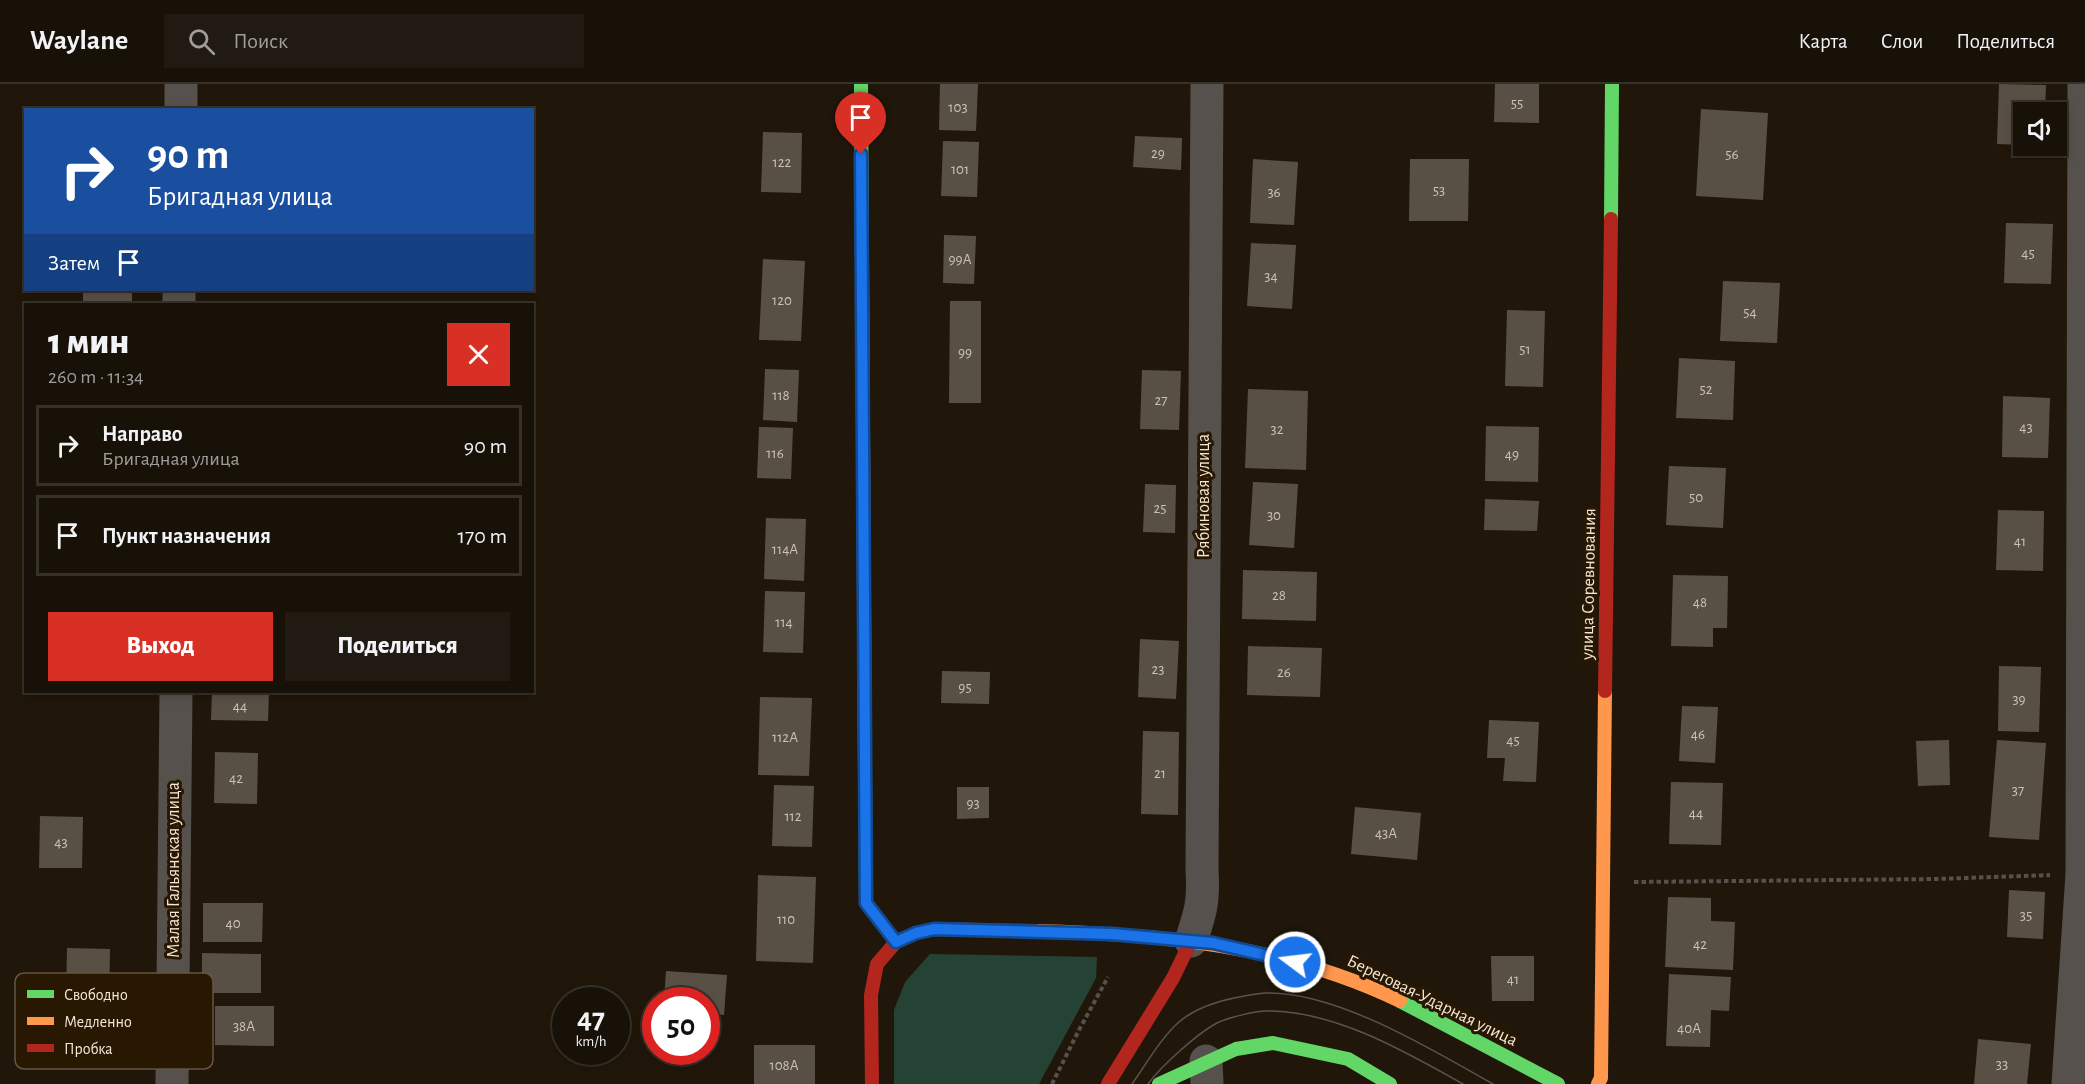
<!DOCTYPE html>
<html lang="ru">
<head>
<meta charset="utf-8">
<style>
  body { margin:0; font-family:"Alegreya Sans",sans-serif; background:#211a12; color:#f1f3f6; height:100vh; display:flex; flex-direction:column; font-size:22px; white-space:nowrap }
  * { box-sizing:border-box; margin:0 }
  p { font-size:20px; color:#9f9d9c }
  .icon { flex:none; width:33px; height:33px; fill:none; stroke:currentColor; stroke-width:2; stroke-linecap:round; stroke-linejoin:round }
  .map { position:relative; flex:1; overflow:hidden }
  .sheet { position:absolute; left:24px; top:219px; width:510px; height:390px; display:flex; flex-direction:column; background:#181108; border-radius:0px; box-shadow:0 3px 9px #0003,0 0 0 2px #363129 }
  .sheet>* { flex:none }
  .guide { position:absolute; left:24px; top:24px; width:510px; height:183px; border-radius:0px; box-shadow:0 3px 9px #0003,0 0 0 2px #363129; background:#1a4fa0; color:#fff; overflow:hidden }
  .controls { position:absolute; left:2013px; top:18px; display:grid; gap:12px }
  .controls a { display:grid; place-items:center; width:54px; height:54px; border-radius:0px; background:#181108; box-shadow:0 3px 9px #0003,0 0 0 2px #363129; font-size:30px }
  .speed { position:absolute; left:552px; top:903px; display:flex; gap:12px; font-size:30px; font-weight:700; text-align:center }
  .speed>* { display:grid; place-content:center; width:78px; height:78px; border-radius:50%; background:#181108; box-shadow:0 3px 9px #0003,0 0 0 2px #363129; line-height:1 }
  .speed small { font-size:15px; font-weight:400 }
  .speed .limit { border:9px solid #d22; background:#fff; color:#111 }
  .pin { position:absolute; display:grid; place-items:center; width:51px; height:51px; color:#fff; margin:-62px -26px; border-radius:50% 50% 50% 0; rotate:-45deg; box-shadow:0 0 6px #0007 }
  .pin .icon { rotate:45deg }
  .me { position:absolute; width:66px; margin:-33px; rotate:285deg; stroke-linejoin:round; filter:drop-shadow(0 0 4px #0008) }
  .turn { display:flex; align-items:center; gap:21px; height:126px; padding:0 24px; font-size:27px }
  .turn .icon { width:78px; height:78px; stroke-width:2.5 }
  .turn b { display:block; font-size:42px; line-height:51px }
  .then { display:flex; align-items:center; height:57px; padding:0 24px; background:#0003; gap:12px; font-size:22px }
  .round { display:grid; place-items:center; flex:none; width:63px; height:63px; border-radius:0px; background:#211a12 }
  .head { display:flex; align-items:center; justify-content:space-between; height:102px; padding:0 24px }
  h1 { font-size:36px; font-weight:800; line-height:45px }
  .primary-button { display:flex; gap:12px; margin-top:auto; padding:12px 24px }
  .primary-button a { flex:1; height:69px; border-radius:0px; background:#d93025; color:#fff; font-size:24px; font-weight:800; line-height:69px; text-align:center }
  .primary-button a+a { background:#211a12; color:#f1f3f6 }
  ul { padding:0; list-style:none }
  li { display:flex; align-items:center; gap:18px; height:81px; margin:0 12px 9px; padding:0 12px; border:3px solid #363129; border-radius:0px }
  li div { flex:1 }
  li b { display:block; font-size:22px }
  li em { font-style:normal }
  header { display:flex; align-items:center; gap:36px; box-sizing:border-box; height:84px; padding:0 30px; background:#181108; border-bottom:2px solid #363129 }
  header strong { font-size:28px }
  nav { display:flex; gap:33px; margin-inline-start:auto; font-size:21px }
  .search { width:420px; height:54px; background:#211a12; display:flex; align-items:center; gap:15px; box-sizing:border-box; padding:0 21px; border-radius:0px; color:#9f9d9c; font-size:22px }
  .map>svg:first-child { display:block }
  .green { fill:#254334 }
  .building { fill:#595045 }
  .lines { fill:none; stroke-linecap:round; stroke-linejoin:round }
  .path { stroke:#57514b; stroke-width:4; stroke-dasharray:4.5 3; stroke-linecap:butt }
  .street { stroke:#57514d; stroke-width:33 }
  .fast { stroke:#63d668; stroke-width:14 }
  .slow { stroke:#ff974d; stroke-width:14 }
  .jam { stroke:#b3261e; stroke-width:14 }
  .tram { stroke:#5b534d; stroke-width:1.5 }
  .route-casing { stroke:#114b97; stroke-width:15 }
  .route { stroke:#1a73e8; stroke-width:10 }
  .labels { text-anchor:middle; dominant-baseline:central; stroke-width:6; stroke-linejoin:round; paint-order:stroke }
  .number-label { font-size:15px; fill:#ccc1b4 }
  .street-label { font-size:18px; fill:#f3e7d9; stroke:#291801 }
  .key { fill:#291801; stroke:#665642; stroke-width:1.5 }
  .key-label { font-size:16px; fill:#f3e7d9 }
</style>
</head>
<body>
<header>
<strong>Waylane</strong>
<div class="search"><svg class="icon" aria-label="search" viewBox="0 0 24 24"><circle cx="10" cy="10" r="6"/><path d="M15 15l6 6"/></svg>Поиск</div>
<nav><a>Карта</a><a>Слои</a><a>Поделиться</a></nav>
</header>
<div class="map">
<svg width="2085" height="1000" viewBox="0 0 2085 1000">
  <rect width="100%" height="100%" fill="#20170a"/>
  <polygon class="green" points="930,870 1097,873 1096,894 1039,1000 894,1000 894,926 905,898"/>
  <g class="building">
    <polygon points="940,0 978,0 976,47 939,46"/>
    <polygon points="1495,0 1539,0 1539,39 1494,38"/>
    <polygon points="1999,0 2046,1 2045,28 2024,28 2024,61 1997,60"/>
    <polygon points="1701,25 1768,29 1763,116 1696,112"/>
    <polygon points="763,48 802,49 801,109 761,108"/>
    <polygon points="1135,52 1182,54 1181,86 1133,83"/>
    <polygon points="943,57 979,58 977,113 941,112"/>
    <polygon points="1253,75 1298,78 1294,141 1250,139"/>
    <polygon points="1410,75 1469,75 1468,137 1409,137"/>
    <polygon points="2006,139 2053,140 2051,200 2004,199"/>
    <polygon points="944,151 976,152 974,200 943,199"/>
    <polygon points="1251,159 1296,161 1292,225 1247,222"/>
    <polygon points="763,175 805,177 801,257 759,256"/>
    <polygon points="1723,197 1780,199 1777,259 1720,257"/>
    <rect x="83" y="206" width="49" height="14"/>
    <polygon points="950,217 981,217 981,319 949,319"/>
    <polygon points="227,218 259,219 259,220 227,220"/>
    <polygon points="1507,226 1545,227 1543,303 1505,302"/>
    <polygon points="1679,274 1735,277 1733,336 1676,334"/>
    <polygon points="765,285 799,286 797,338 763,336"/>
    <polygon points="1142,286 1181,287 1179,346 1140,345"/>
    <polygon points="1248,305 1308,307 1306,386 1245,384"/>
    <polygon points="2003,312 2050,314 2048,374 2002,373"/>
    <polygon points="1486,342 1539,343 1538,398 1485,397"/>
    <polygon points="759,343 793,344 791,395 757,394"/>
    <polygon points="1669,382 1726,384 1723,444 1666,441"/>
    <polygon points="1253,398 1298,400 1294,464 1249,461"/>
    <polygon points="1145,400 1176,401 1175,449 1143,448"/>
    <polygon points="1485,415 1539,417 1537,447 1484,446"/>
    <polygon points="1998,426 2044,427 2043,487 1996,486"/>
    <polygon points="766,434 806,435 804,497 764,495"/>
    <polygon points="1243,486 1317,488 1316,537 1242,535"/>
    <polygon points="1673,491 1728,492 1727,544 1713,544 1713,563 1671,562"/>
    <polygon points="765,507 805,508 803,569 763,568"/>
    <polygon points="1140,555 1179,557 1176,615 1138,613"/>
    <polygon points="1248,562 1322,564 1320,613 1247,611"/>
    <polygon points="1999,582 2041,583 2039,648 1998,647"/>
    <polygon points="942,587 990,588 989,620 941,619"/>
    <polygon points="212,608 269,608 268,637 211,636"/>
    <polygon points="760,613 812,614 809,692 758,691"/>
    <polygon points="1682,622 1718,623 1715,679 1679,677"/>
    <polygon points="1489,636 1539,638 1536,698 1503,697 1505,674 1487,674"/>
    <polygon points="1143,647 1179,648 1178,731 1141,730"/>
    <polygon points="1949,656 1950,701 1918,702 1916,657"/>
    <polygon points="1997,656 2046,659 2039,756 1989,753"/>
    <polygon points="215,668 258,669 257,720 214,719"/>
    <polygon points="1671,698 1723,699 1721,761 1669,760"/>
    <polygon points="774,701 814,702 812,763 772,762"/>
    <polygon points="957,703 989,703 989,734 957,735"/>
    <polygon points="1355,723 1421,729 1417,776 1351,770"/>
    <polygon points="40,732 83,733 82,784 39,784"/>
    <polygon points="758,791 816,793 813,879 756,877"/>
    <polygon points="2009,806 2045,808 2043,855 2007,853"/>
    <polygon points="1668,813 1711,814 1711,837 1735,838 1733,886 1665,883"/>
    <polygon points="203,819 263,819 262,858 203,858"/>
    <polygon points="67,864 110,865 109,916 66,916"/>
    <polygon points="202,869 261,870 261,909 202,909"/>
    <polygon points="1491,872 1534,872 1534,917 1492,917"/>
    <polygon points="666,887 727,891 724,931 706,930 706,916 664,916"/>
    <polygon points="1669,890 1731,893 1729,927 1711,926 1710,963 1666,962"/>
    <polygon points="215,922 274,922 274,962 215,961"/>
    <polygon points="1978,955 2031,960 2027,1000 1974,1000"/>
    <rect x="754" y="961" width="61" height="39"/>
  </g>
  <g class="lines">
    <g class="path">
      <polyline points="1634,798 1937,795 2050,791"/>
      <polyline points="1052,1000 1079,946 1108,893"/>
    </g>
    <g class="street">
      <polyline points="181,26 181,0"/>
      <polyline points="179,220 179,206"/>
      <path d="M1191,857C1201,827 1204,817 1202,785L1207,0"/>
      <polyline points="1206,977 1207,1000"/>
      <polyline points="172,1000 176,608"/>
      <polyline points="2068,1000 2082,790 2084,0"/>
    </g>
    <g class="fast">
      <polyline points="861,0 863,345"/>
      <polyline points="1611,135 1612,0"/>
      <polyline points="865,688 866,819 896,858"/>
      <polyline points="1400,917 1558,1000"/>
      <polyline points="1159,1000 1236,965 1273,959 1348,975 1390,1000"/>
    </g>
    <g class="slow">
      <polyline points="863,345 865,688"/>
      <path d="M1035,847C1160,850 1285,861 1400,917"/>
      <polyline points="1598,1000 1601,994 1605,607"/>
    </g>
    <g class="jam">
      <polyline points="1605,607 1611,135"/>
      <polyline points="872,1000 871,911 877,880 896,858 916,849 935,845 1035,847"/>
      <polyline points="1108,1000 1173,894 1191,857"/>
    </g>
    <g class="tram">
      <path d="M1132,1000C1147,979 1160,955 1179,938C1194,925 1215,918 1234,914C1244,912 1255,910 1265,909C1337,907 1432,966 1493,1000"/>
      <path d="M1148,1000C1161,982 1198,949 1217,939C1227,934 1255,927 1266,927C1334,926 1406,968 1463,1000"/>
    </g>
  </g>
  <g class="lines">
    <defs>
      <polyline id="route" points="861,70 866,819 896,858 916,849 934,845 1112,850 1213,859 1295,878"/>
    </defs>
    <use href="#route" class="route-casing"/>
    <use href="#route" class="route"/>
  </g>
  <g class="labels">
    <g class="number-label">
      <text x="1517" y="19">55</text>
      <text x="958" y="23">103</text>
      <text x="1158" y="69">29</text>
      <text x="1732" y="70">56</text>
      <text x="782" y="78">122</text>
      <text x="960" y="85">101</text>
      <text x="1439" y="106">53</text>
      <text x="1274" y="108">36</text>
      <text x="2028" y="169">45</text>
      <text x="960" y="175">99А</text>
      <text x="1271" y="192">34</text>
      <text x="782" y="216">120</text>
      <text x="1750" y="228">54</text>
      <text x="1525" y="265">51</text>
      <text x="965" y="268">99</text>
      <text x="1706" y="305">52</text>
      <text x="781" y="311">118</text>
      <text x="1161" y="316">27</text>
      <text x="2026" y="343">43</text>
      <text x="1277" y="345">32</text>
      <text x="775" y="369">116</text>
      <text x="1512" y="370">49</text>
      <text x="1696" y="413">50</text>
      <text x="1160" y="424">25</text>
      <text x="1274" y="431">30</text>
      <text x="2020" y="457">41</text>
      <text x="785" y="465">114А</text>
      <text x="1279" y="511">28</text>
      <text x="1700" y="518">48</text>
      <text x="784" y="538">114</text>
      <text x="1158" y="585">23</text>
      <text x="1284" y="588">26</text>
      <text x="965" y="603">95</text>
      <text x="2019" y="615">39</text>
      <text x="240" y="622">44</text>
      <text x="1698" y="650">46</text>
      <text x="785" y="653">112А</text>
      <text x="1513" y="656">45</text>
      <text x="1160" y="689">21</text>
      <text x="236" y="694">42</text>
      <text x="2018" y="706">37</text>
      <text x="973" y="719">93</text>
      <text x="1696" y="729">44</text>
      <text x="793" y="732">112</text>
      <text x="1386" y="749">43А</text>
      <text x="61" y="758">43</text>
      <text x="2026" y="831">35</text>
      <text x="786" y="835">110</text>
      <text x="233" y="839">40</text>
      <text x="1700" y="860">42</text>
      <text x="1513" y="895">41</text>
      <text x="244" y="942">38А</text>
      <text x="1689" y="944">40А</text>
      <text x="2002" y="980">33</text>
      <text x="784" y="981">108А</text>
    </g>
    <g class="street-label">
      <text transform="translate(1204 412) rotate(-90)">Рябиновая улица</text>
      <text transform="translate(1589 500) rotate(-89)">улица Соревнования</text>
      <text transform="translate(174 786) rotate(-90)">Малая Гальянская улица</text>
      <text transform="translate(1432 917) rotate(26)">Береговая-Ударная улица</text>
    </g>
  </g>
  <rect x="15" y="889" width="198" height="96" rx="9" class="key"/>
  <rect x="27" y="906" width="27" height="8" fill="#63d668"/>
  <rect x="27" y="933" width="27" height="8" fill="#ff974d"/>
  <rect x="27" y="960" width="27" height="8" fill="#b3261e"/>
  <g class="key-label">
    <text x="64" y="916">Свободно</text>
    <text x="64" y="943">Медленно</text>
    <text x="64" y="970">Пробка</text>
  </g>
</svg>
<div class="controls">
<a><svg class="icon" aria-label="sound" viewBox="0 0 24 24"><path d="M4 9h4l5-4v14l-5-4H4zM17 9q2 3 0 6"/></svg></a>
</div>
<div class="speed"><div>47<small>km/h</small></div><div class="limit">50</div></div>
<div class="pin" style="left:861px;top:70px;background:#d93025"><svg class="icon" aria-label="arrive" viewBox="0 0 24 24"><path d="M6 21V4h12l-3 4 3 4H6"/></svg></div>
<svg class="me" style="left:1295px;top:878px" viewBox="-20 -20 40 40"><circle r="17" fill="#1a73e8" stroke="#fff" stroke-width="3"/><path d="M0-11L8 9 0 5-8 9z" fill="#fff"/></svg>
<div class="guide">
<div class="turn"><svg class="icon" aria-label="right" viewBox="0 0 24 24"><path d="M7 20v-9h11M14 6l5 5-5 5"/></svg><div><b>90 m</b>Бригадная улица</div></div>
<div class="then">Затем<svg class="icon" aria-label="arrive" viewBox="0 0 24 24"><path d="M6 21V4h12l-3 4 3 4H6"/></svg></div>
</div>
<section class="sheet">
<div class="head"><div><h1>1 мин</h1><p>260 m · 11:34</p></div><a class="round" style="background:#d93025;color:#fff"><svg class="icon" aria-label="close" viewBox="0 0 24 24"><path d="M6 6l12 12M18 6L6 18"/></svg></a></div>
<ul>
<li><svg class="icon" aria-label="right" viewBox="0 0 24 24"><path d="M7 20v-9h11M14 6l5 5-5 5"/></svg><div><b>Направо</b><p>Бригадная улица</p></div><em>90 m</em></li>
<li><svg class="icon" aria-label="arrive" viewBox="0 0 24 24"><path d="M6 21V4h12l-3 4 3 4H6"/></svg><div><b>Пункт назначения</b></div><em>170 m</em></li>
</ul>
<div class="primary-button"><a>Выход</a><a>Поделиться</a></div>
</section>
</div>
</body>
</html>
